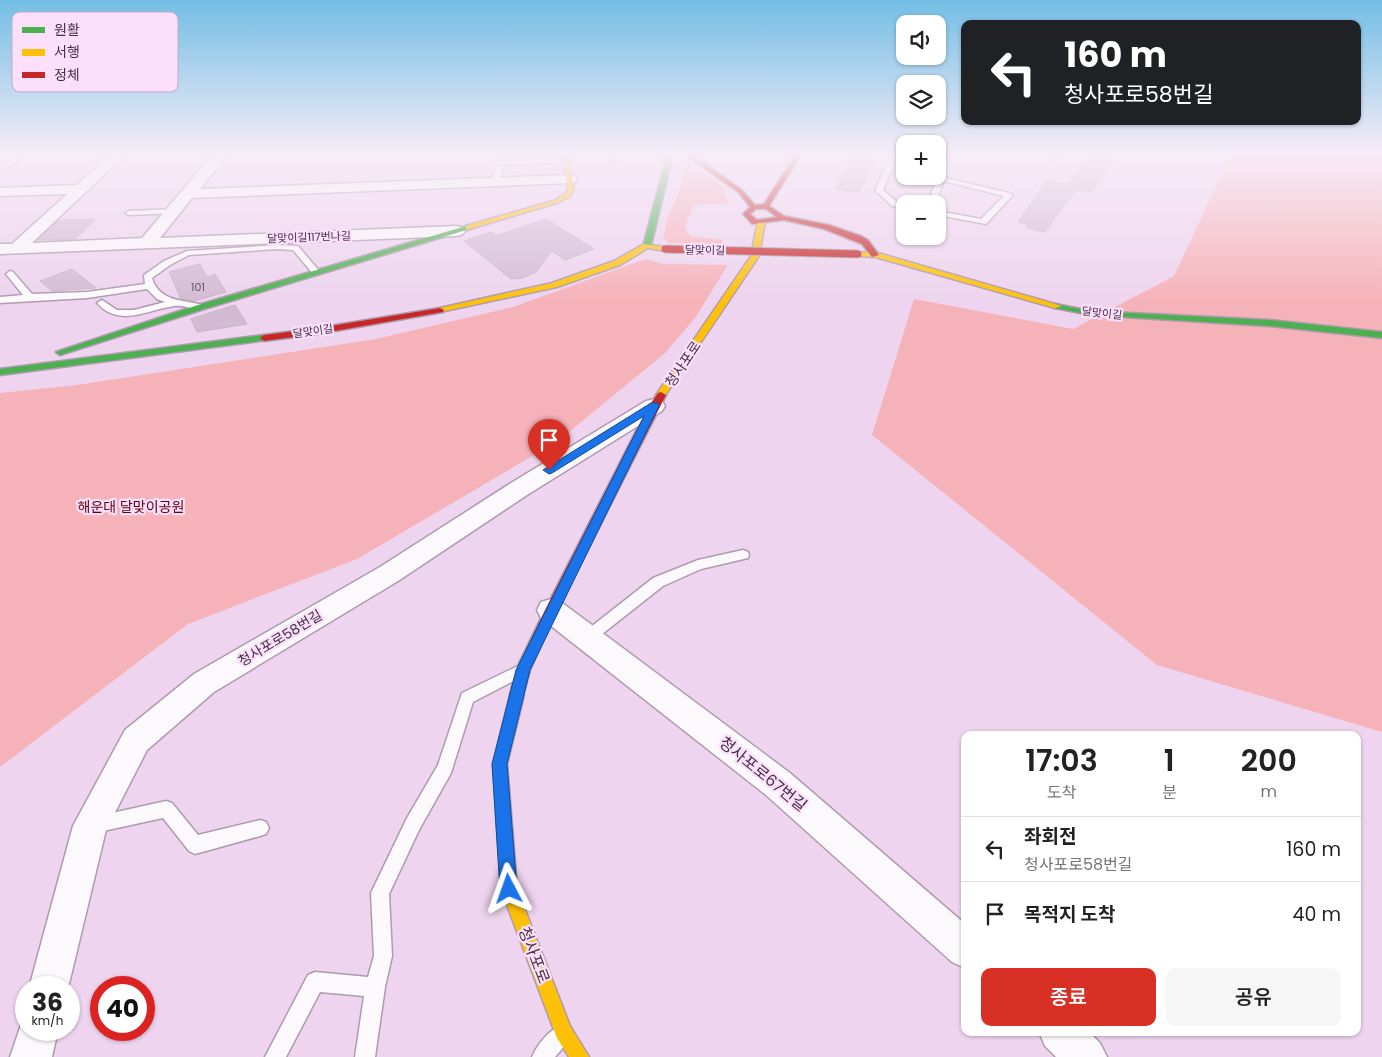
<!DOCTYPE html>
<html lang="ko">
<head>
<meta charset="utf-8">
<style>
  body { margin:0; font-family:Poppins,"Noto Sans KR",sans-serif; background:#f6f6f6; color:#222; height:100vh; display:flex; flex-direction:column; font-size:19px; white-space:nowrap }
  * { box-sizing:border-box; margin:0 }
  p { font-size:16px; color:#767676 }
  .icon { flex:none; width:28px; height:28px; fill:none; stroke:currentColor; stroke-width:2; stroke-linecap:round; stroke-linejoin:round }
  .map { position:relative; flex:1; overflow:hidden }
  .panel { position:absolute; left:961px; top:731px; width:400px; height:305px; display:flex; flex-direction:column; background:#fff; border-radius:10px; box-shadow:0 1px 4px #0004 }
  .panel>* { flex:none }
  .top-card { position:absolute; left:961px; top:20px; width:400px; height:105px; border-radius:10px; box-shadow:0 1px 4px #0004; background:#202124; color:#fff; overflow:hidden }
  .tools { position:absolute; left:896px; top:15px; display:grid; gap:10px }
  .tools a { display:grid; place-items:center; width:50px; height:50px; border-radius:10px; background:#fff; box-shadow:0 1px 4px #0004; font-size:25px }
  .speed { position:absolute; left:15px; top:976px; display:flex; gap:10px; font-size:25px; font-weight:700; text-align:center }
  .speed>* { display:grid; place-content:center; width:65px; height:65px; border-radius:50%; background:#fff; box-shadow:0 1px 4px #0004; line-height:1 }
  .speed small { font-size:12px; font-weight:400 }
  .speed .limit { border:8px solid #d22; background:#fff; color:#111 }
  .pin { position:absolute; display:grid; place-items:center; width:42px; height:42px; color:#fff; margin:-51px -21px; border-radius:50% 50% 50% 0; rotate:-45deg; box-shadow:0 0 5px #0007 }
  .pin .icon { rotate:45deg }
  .me { position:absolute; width:55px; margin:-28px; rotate:356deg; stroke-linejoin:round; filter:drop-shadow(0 0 4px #0008) }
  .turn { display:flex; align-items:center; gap:18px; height:105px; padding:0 20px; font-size:22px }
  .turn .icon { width:65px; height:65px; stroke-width:2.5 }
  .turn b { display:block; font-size:35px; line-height:42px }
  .eta { display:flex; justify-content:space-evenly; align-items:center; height:85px; text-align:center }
  .eta b { font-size:30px; font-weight:600; line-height:35px }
  .button { display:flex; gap:10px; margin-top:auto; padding:10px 20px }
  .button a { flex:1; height:58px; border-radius:10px; background:#d93025; color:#fff; font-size:20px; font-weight:600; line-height:58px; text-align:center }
  .button a+a { background:#f6f6f6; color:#222 }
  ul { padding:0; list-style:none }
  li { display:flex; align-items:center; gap:15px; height:65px; padding:0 20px; border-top:1px solid #e0e0e0 }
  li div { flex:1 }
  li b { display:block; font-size:19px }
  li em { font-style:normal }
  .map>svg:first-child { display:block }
  .green { fill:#f6b2b9 }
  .building { fill:#d4bbd4; stroke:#c8b4c8 }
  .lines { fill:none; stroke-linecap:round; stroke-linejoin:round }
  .lane-casing { stroke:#ae9bae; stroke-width:3 }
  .street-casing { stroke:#ae9bae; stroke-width:3 }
  .fast-casing { stroke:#ae9bae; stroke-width:3 }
  .slow-casing { stroke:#ae9bae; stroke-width:3 }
  .jam-casing { stroke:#ae9bae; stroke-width:3 }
  .lane { fill:#fcf9fc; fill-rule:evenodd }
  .street { fill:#fcf9fc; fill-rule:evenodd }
  .fast { fill:#4caf50; fill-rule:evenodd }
  .slow { fill:#ffc107; fill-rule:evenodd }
  .jam { fill:#c62828; fill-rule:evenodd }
  .jam-bridge-casing { stroke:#ae9bae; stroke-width:9; stroke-linecap:butt }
  .jam-bridge { stroke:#c62828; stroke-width:7 }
  .route { fill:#1a73e8; stroke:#114b97 }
  .labels { text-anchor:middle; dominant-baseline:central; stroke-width:4.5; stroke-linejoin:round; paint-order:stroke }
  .far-street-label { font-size:11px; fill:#443144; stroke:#fbdffb }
  .number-label { font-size:11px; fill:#6a556a }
  .street-label { font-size:14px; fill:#443144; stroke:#fbdffb }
  .park-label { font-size:14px; fill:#610309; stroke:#fbdffb }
  .near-street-label { font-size:16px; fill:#443144; stroke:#fbdffb }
  .key { fill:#fbdffb; stroke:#c4abc4; stroke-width:1 }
  .key-label { font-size:14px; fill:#443144 }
</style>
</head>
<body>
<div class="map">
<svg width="1382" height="1057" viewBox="0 0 1382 1057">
  <rect width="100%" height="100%" fill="#eed4ee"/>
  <g class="green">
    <polygon points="1231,154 1382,154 1382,732 1157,665 872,435 914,299 1073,329 1174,276"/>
    <polygon points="685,162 712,178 724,188 728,203 694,205 685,227 690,236 723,240 721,244 669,243 663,238 668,216 681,188"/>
    <polygon points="645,259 664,264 728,265 695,318 665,353 558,441 357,559 188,624 0,767 0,393 77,385 376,339 513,307"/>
  </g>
  <g class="building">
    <polygon points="853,154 878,154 859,192 835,189"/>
    <polygon points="1093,154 1119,154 1091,193 1077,189 1045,232 1027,228 1027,224 1018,222 1047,180 1068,185"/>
    <polygon points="96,219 75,239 38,240 59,220"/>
    <polygon points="546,219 594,249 565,260 552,251 536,272 523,278 511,279 464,241 491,232 496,236"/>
    <polygon points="200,264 207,277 215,274 226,292 194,301 181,299 169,272"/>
    <polygon points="72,269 96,288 52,291 40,281"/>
    <polygon points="235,305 247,324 197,332 191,319"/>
  </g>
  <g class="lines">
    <defs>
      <g id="lane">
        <polygon points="18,154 26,154 9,167 5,167 5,165"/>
        <polygon points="609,154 616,154 619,166 615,166"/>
        <polygon points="892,154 899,154 883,190 897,202 905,204 905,208 892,206 875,190"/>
        <polygon points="1039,154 1052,154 1058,157 1055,159"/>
        <polygon points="566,159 569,161 568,162 500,165 497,163 500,161"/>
        <polygon points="497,166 503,167 499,182 495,184 491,182"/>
        <polygon points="937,176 1009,193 1013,195 986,224 938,215 938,211 981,219 1004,196 943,181 936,204 928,204"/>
        <polygon points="175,209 179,211 178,213 129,215 125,213 129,211"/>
        <path d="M277,245L298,246L321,273L314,275L293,250L277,249L189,255L170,265L152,278C159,302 184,300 204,305V309C194,311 184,304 174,306C146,310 120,328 97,303L102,300L117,310H134L165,302L157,299L147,289L87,298L0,303V297L23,295L6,274L10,271L13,272L32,294L87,292L145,284L144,275L164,261L187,251Z"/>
        <polygon points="743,550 748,552 749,555 748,558 701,569 663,586 592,642 587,644 582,642 580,638 582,634 653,578 698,560"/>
        <polygon points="518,666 523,668 525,672 523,676 473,702 451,773 419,830 389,894 392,956 385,987 375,1057 355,1057 364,996 320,992 286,1057 265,1057 308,975 315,972 368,977 374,956 371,893 407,818 438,765 462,693"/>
        <polygon points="166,801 172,803 198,835 260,820 266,822 269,828 266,834 260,836 195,854 189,851 163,818 94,833 88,831 86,825 88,819 94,817"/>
        <path d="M560,1026L567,1029L570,1036L567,1043L555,1057H532C537,1045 548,1031 560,1026Z"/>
      </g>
      <g id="street">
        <polygon points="111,154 126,154 32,243 142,238 213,154 228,154 200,189 570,175 575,176 577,179 575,182 570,183 192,198 160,238 457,226 463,228 465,231 463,234 457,236 0,254 0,244 12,244 67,194 0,196 0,188 77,185"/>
        <polygon points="654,399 662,401 665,406 662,411 527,495 398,581 214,692 147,750 106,830 68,988 29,988 73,826 125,730 194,674 380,567 511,483 646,401"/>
        <polygon points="551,599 561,602 790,773 965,924 965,968 952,962 766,795 541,618 537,610 541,602"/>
        <polygon points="26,1015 26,1030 58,1030 52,1057 10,1057 24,1016"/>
        <polygon points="1039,1032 1089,1032 1100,1043 1107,1057 1056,1057 1045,1046"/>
      </g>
      <g id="fast">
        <polygon points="662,154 668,154 671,163 651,246 647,248 643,246 665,163"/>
        <polygon points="466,226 473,228 204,309 63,354 60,355 56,352 198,305"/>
        <polygon points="1055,304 1091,311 1269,320 1382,332 1382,338 1269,326 1091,315 1055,308"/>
        <polygon points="264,335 268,338 267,340 0,375 0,369"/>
      </g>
      <g id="slow">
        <polygon points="562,154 568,154 574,189 569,197 557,203 466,230 466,226 553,201 564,195 568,189"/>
        <polygon points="758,220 765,222 759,256 664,397 658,397 656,395 751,256"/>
        <polygon points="644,244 665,247 669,249 665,251 648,248 620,265 557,287 440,312 436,310 440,308 552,283 614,261"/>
        <polygon points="855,252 878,253 1062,306 1055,308 875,257 855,256"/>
        <polygon points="517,689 522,691 524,695 507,764 517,889 570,1026 589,1057 569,1057 557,1038 501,889 493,764 510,695 512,691"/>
      </g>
      <g id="jam">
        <path d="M684,154H692L742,190L755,205L764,204L796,154H802L769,206L784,216L829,225L861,236L868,240L879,255L872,257L862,244L824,229L784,220L752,224L743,214L750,207L738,192ZM756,209H766L777,217L757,220L750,214Z"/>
        <polygon points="440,308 444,310 443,312 318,334 264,341 260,338 264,335 318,328"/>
        <polygon points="661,392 666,395 557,610 530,670 522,699 517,701 512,699 510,695 516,670 545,610 649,406 658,393"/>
      </g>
    </defs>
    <use href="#lane" class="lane-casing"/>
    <use href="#street" class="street-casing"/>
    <use href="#fast" class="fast-casing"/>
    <use href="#slow" class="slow-casing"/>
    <use href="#jam" class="jam-casing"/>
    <use href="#lane" class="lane"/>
    <use href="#street" class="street"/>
    <use href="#fast" class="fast"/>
    <use href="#slow" class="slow"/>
    <use href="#jam" class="jam"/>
    <defs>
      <polyline id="jam-bridge" points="665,249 858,254"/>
    </defs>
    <use href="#jam-bridge" class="jam-bridge-casing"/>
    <use href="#jam-bridge" class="jam-bridge"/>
  </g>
  <linearGradient id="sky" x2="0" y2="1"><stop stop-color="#73bee5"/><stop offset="0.51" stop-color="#f7ecf7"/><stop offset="1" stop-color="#f7ecf7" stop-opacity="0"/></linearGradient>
  <rect width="1382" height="302" fill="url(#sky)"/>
  <polygon class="route" points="651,403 658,403 659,406 530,670 507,764 517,889 514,895 509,898 503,895 500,889 492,764 516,670 644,416 552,473 549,474 543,470"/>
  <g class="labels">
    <g class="far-street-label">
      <text transform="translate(309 237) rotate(-2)">달맞이길117번나길</text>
      <text transform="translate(705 250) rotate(1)">달맞이길</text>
      <text transform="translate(1102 313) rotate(6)">달맞이길</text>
      <text transform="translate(313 331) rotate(-8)">달맞이길</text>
    </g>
    <g class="number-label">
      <text x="198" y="287">101</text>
    </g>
    <g class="street-label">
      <text transform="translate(683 364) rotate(-56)">청사포로</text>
      <text transform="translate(280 638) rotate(-31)">청사포로58번길</text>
    </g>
    <g class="park-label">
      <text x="131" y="507">해운대 달맞이공원</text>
    </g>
    <g class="near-street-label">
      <text transform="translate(763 774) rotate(39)">청사포로67번길</text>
      <text transform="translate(534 955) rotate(69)">청사포로</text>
    </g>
  </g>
  <rect x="12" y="12" width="166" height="80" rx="8" class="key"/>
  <rect x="22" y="27" width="23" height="6" fill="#4caf50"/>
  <rect x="22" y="49" width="23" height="7" fill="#ffc107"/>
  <rect x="22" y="72" width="23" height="6" fill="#c62828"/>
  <g class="key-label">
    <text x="54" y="35">원활</text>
    <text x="54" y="57">서행</text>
    <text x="54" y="80">정체</text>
  </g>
</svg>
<div class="tools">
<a><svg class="icon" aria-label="sound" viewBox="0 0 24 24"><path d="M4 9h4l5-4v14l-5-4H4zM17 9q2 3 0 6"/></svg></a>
<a><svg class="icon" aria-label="layers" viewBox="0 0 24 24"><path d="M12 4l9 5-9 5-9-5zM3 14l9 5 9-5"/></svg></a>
<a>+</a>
<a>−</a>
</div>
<div class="speed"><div>36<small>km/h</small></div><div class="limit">40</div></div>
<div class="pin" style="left:549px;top:470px;background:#d93025"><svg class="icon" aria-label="arrive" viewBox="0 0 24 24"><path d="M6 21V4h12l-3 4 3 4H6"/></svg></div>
<svg class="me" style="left:509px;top:889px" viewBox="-20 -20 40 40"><path d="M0-17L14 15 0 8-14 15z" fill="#1a73e8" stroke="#fff" stroke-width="4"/></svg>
<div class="top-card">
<div class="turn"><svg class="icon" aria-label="left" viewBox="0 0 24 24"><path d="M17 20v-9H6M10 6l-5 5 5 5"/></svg><div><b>160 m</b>청사포로58번길</div></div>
</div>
<section class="panel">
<div class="eta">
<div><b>17:03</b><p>도착</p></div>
<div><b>1</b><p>분</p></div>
<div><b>200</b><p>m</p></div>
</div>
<ul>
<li><svg class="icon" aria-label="left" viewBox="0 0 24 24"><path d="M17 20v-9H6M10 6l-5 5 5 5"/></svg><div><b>좌회전</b><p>청사포로58번길</p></div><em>160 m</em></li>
<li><svg class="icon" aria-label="arrive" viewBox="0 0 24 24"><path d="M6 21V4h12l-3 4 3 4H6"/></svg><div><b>목적지 도착</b></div><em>40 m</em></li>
</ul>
<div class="button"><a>종료</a><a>공유</a></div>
</section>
</div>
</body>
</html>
